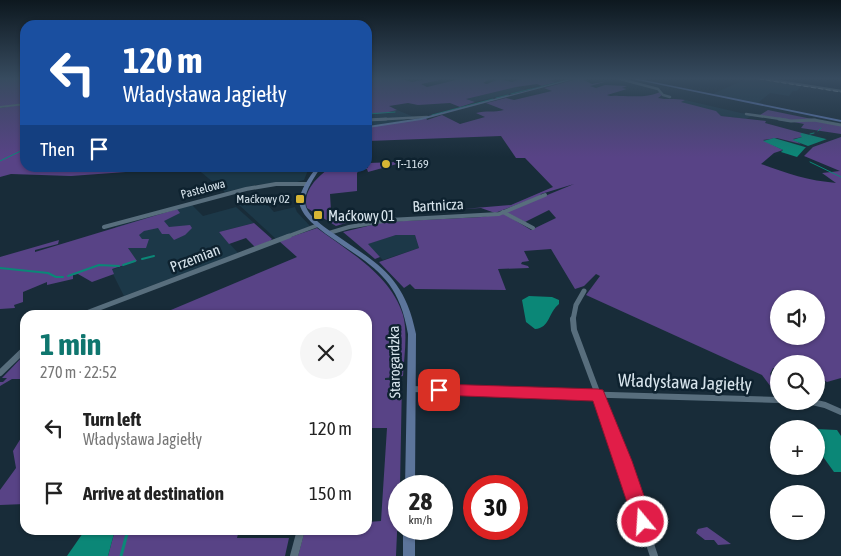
<!DOCTYPE html>
<html lang="en">
<head>
<meta charset="utf-8">
<style>
  body { margin:0; font-family:"Asap Condensed",sans-serif; background:#f6f6f6; color:#222; height:100vh; display:flex; flex-direction:column; font-size:19px; white-space:nowrap }
  * { box-sizing:border-box; margin:0 }
  p { font-size:16px; color:#767676 }
  .icon { flex:none; width:28px; height:28px; fill:none; stroke:currentColor; stroke-width:2; stroke-linecap:round; stroke-linejoin:round }
  .map { position:relative; flex:1; overflow:hidden }
  .drawer { position:absolute; left:20px; top:310px; width:352px; height:225px; display:flex; flex-direction:column; background:#fff; border-radius:15px; box-shadow:0 1px 4px #0004 }
  .drawer>* { flex:none }
  .guide { position:absolute; left:20px; top:20px; width:352px; height:152px; border-radius:15px; box-shadow:0 1px 4px #0004; background:#1a4fa0; color:#fff; overflow:hidden }
  .fabs { position:absolute; left:770px; top:290px; display:grid; gap:10px }
  .fabs a { display:grid; place-items:center; width:55px; height:55px; border-radius:50%; background:#fff; box-shadow:0 1px 4px #0004; font-size:25px }
  .speed { position:absolute; left:388px; top:475px; display:flex; gap:10px; font-size:25px; font-weight:700; text-align:center }
  .speed>* { display:grid; place-content:center; width:65px; height:65px; border-radius:50%; background:#fff; box-shadow:0 1px 4px #0004; line-height:1 }
  .speed small { font-size:12px; font-weight:400 }
  .speed .limit { border:8px solid #d22; background:#fff; color:#111 }
  .pin { position:absolute; display:grid; place-items:center; width:42px; height:42px; color:#fff; margin:-21px; border-radius:10px; box-shadow:0 2px 8px #0006 }
  .me { position:absolute; width:55px; margin:-28px; rotate:342deg; stroke-linejoin:round; filter:drop-shadow(0 0 4px #0008) }
  .turn { display:flex; align-items:center; gap:18px; height:105px; padding:0 20px; font-size:22px }
  .turn .icon { width:65px; height:65px; stroke-width:2.5 }
  .turn b { display:block; font-size:35px; line-height:42px }
  .then { display:flex; align-items:center; height:48px; padding:0 20px; background:#0003; gap:10px; font-size:19px }
  .round { display:grid; place-items:center; flex:none; width:52px; height:52px; border-radius:26px; background:#f6f6f6 }
  .headline { display:flex; align-items:center; justify-content:space-between; height:85px; padding:0 20px }
  h1 { font-size:30px; font-weight:700; line-height:38px; color:#0f766e }
  ul { padding:0; list-style:none }
  li { display:flex; align-items:center; gap:15px; height:65px; padding:0 20px }
  li div { flex:1 }
  li b { display:block; font-size:19px }
  li em { font-style:normal }
  .map>svg:first-child { display:block }
  .built { fill:#1c3848 }
  .green { fill:#584386; fill-rule:evenodd }
  .water { fill:#0b8777 }
  .lines { fill:none; stroke-linecap:round; stroke-linejoin:round }
  .stream-far2 { stroke:#0b8777; stroke-width:1 }
  .stream-far1 { stroke:#0b8777; stroke-width:2 }
  .stream { stroke:#0b8777; stroke-width:3 }
  .minor-far5 { stroke:#586e7d; stroke-width:2.5 }
  .minor-far4 { stroke:#586e7d; stroke-width:3 }
  .minor-far3 { stroke:#586e7d; stroke-width:4 }
  .minor-far2 { stroke:#586e7d; stroke-width:5 }
  .minor-far1 { stroke:#586e7d; stroke-width:6 }
  .minor { stroke:#586e7d; stroke-width:8 }
  .tertiary { fill:#586e7d; fill-rule:evenodd }
  .secondary { fill:#5c759b; fill-rule:evenodd }
  .primary { fill:#607cb9; fill-rule:evenodd }
  .rail { stroke:#9babb4; stroke-width:1; stroke-dasharray:5 2.5; stroke-linecap:butt }
  .route { fill:#e11d48; stroke:#92132f }
  .poi-dot { fill:#d6b534; stroke:#0e222f; stroke-width:2 }
  .labels { text-anchor:middle; dominant-baseline:central; stroke-width:5; stroke-linejoin:round; paint-order:stroke }
  .far-poi-label { font-size:12px; fill:#d8e5ed; stroke:#0e222f; text-anchor:start }
  .far-street-label { font-size:12px; fill:#d8e5ed; stroke:#0e222f }
  .street-label { font-size:15px; fill:#d8e5ed; stroke:#0e222f }
  .poi-label { font-size:15px; fill:#d8e5ed; stroke:#0e222f; text-anchor:start }
  .near-street-label { font-size:18px; fill:#d8e5ed; stroke:#0e222f }
</style>
</head>
<body>
<div class="map">
<svg width="841" height="556" viewBox="0 0 841 556">
  <rect width="100%" height="100%" fill="#182c39"/>
  <g class="built">
    <polygon points="747,79 772,82 801,86 797,91 793,91 789,96 770,93 757,104 712,94"/>
    <polygon points="516,87 526,90 475,102 466,99"/>
    <polygon points="685,100 741,113 754,115 746,119 721,116 681,102"/>
    <polygon points="397,110 414,117 405,119 406,121 368,126 368,114 388,113"/>
    <polygon points="196,168 309,168 304,180 297,182 256,185 225,192"/>
    <polygon points="261,198 274,212 295,207 297,212 310,226 276,239 239,205"/>
    <polygon points="192,205 203,216 236,207 254,223 219,232 238,253 124,296 111,270 136,261 115,227"/>
    <polygon points="396,235 415,235 419,248 383,260 367,244"/>
  </g>
  <g class="green">
    <polygon points="0,79 25,79 25,103 0,107"/>
    <polygon points="368,79 402,79 412,82 426,79 440,80 421,84 427,87 460,79 490,79 483,83 487,84 499,79 512,82 521,79 555,79 550,81 556,82 542,86 537,84 516,87 466,99 475,102 460,107 450,103 418,105 408,103 389,106 397,110 389,112 389,113 368,114 368,109 372,108 368,101"/>
    <path d="M577,79H587L584,80L592,84L608,81L590,86L596,88L605,85L627,86L622,88L627,89L607,95C612,97 614,95 619,96C634,96 646,98 660,92L662,95L658,98C667,100 674,98 685,100L681,102L716,111L721,116L766,121L765,123L802,133V137L793,139L801,144L777,138L763,140L783,150L774,153L761,164C785,173 809,181 836,183L822,173L840,171L804,156L813,147L841,137V378L827,382L816,376V364H779V369L773,368L770,374L779,384V395H777L762,375L586,295L600,276L596,274L584,286L575,289L551,249L524,251L529,261L522,262L521,264L528,266L529,268L498,269L506,290L415,289L410,284L404,288L379,262L419,248L415,235H396L368,244L380,257L375,259L343,232L384,222L482,217L503,213L531,230L556,218L549,210L525,222L506,212L574,184L541,194L540,196L495,213L481,208L463,209L511,205L553,187L525,158H516L501,136L368,141V127L426,118L427,120L442,115L460,124L485,117L476,113C486,110 494,113 504,110L486,103L506,98L514,100L552,91L544,88ZM779,299H816V336H779Z"/>
    <polygon points="25,104 25,168 181,168 71,176 11,174 0,177 0,108"/>
    <polygon points="768,110 841,125 841,134 801,128 804,124 760,115"/>
    <path d="M397,162V164L368,172L367,169H360L357,173V191L330,194L331,211L350,214L349,222L336,226L307,208C302,191 318,176 330,168H368V163Z"/>
    <polygon points="177,209 180,213 164,221 169,227 190,225 192,228 185,235 174,240 169,234 162,234 158,228 144,231 139,235 142,239 149,239 146,248 128,248 137,261 112,269 114,274 92,282 78,274 73,275 73,279 47,285 47,282 23,292 23,302 14,305 15,308 0,309 0,257 59,240 58,244 35,250 35,252"/>
    <polygon points="254,223 272,239 270,241 255,247 246,238 229,244 219,232"/>
    <path d="M317,228C348,251 391,275 403,315C408,334 404,357 403,376L385,378V380H402L400,486H399L396,556H298L305,530H368V522L381,521L387,428H368V315H159L297,257L279,241Z"/>
    <polygon points="25,354 25,379 12,379 0,386 0,382 3,382 7,378 2,378"/>
    <polygon points="21,438 25,438 25,504 0,505 0,490 16,468 13,451"/>
    <polygon points="707,527 731,544 718,545 714,540 705,540 696,533 698,529"/>
    <polygon points="115,530 239,530 237,538 289,538 285,556 108,556"/>
  </g>
  <g class="water">
    <polygon points="802,133 826,139 827,139 808,146 792,140 802,137 800,134"/>
    <polygon points="774,138 805,147 806,147 797,157 781,152 783,150 763,141"/>
    <path d="M529,296L552,297L559,300V304C548,313 550,328 535,329L526,322L522,300Z"/>
    <polygon points="816,429 837,430 841,436 841,472 834,472 816,447"/>
    <polygon points="85,530 115,530 108,556 67,556"/>
  </g>
  <g class="lines">
    <g class="stream-far2">
      <polyline points="532,89 568,80"/>
      <polyline points="511,94 531,89"/>
      <polyline points="496,98 508,95"/>
      <polyline points="368,114 395,112"/>
      <polyline points="432,115 493,99"/>
      <polyline points="818,131 821,128"/>
      <polyline points="810,134 814,133"/>
      <polyline points="0,161 25,149"/>
      <polyline points="810,162 841,177"/>
    </g>
    <g class="stream-far1">
      <polyline points="142,259 154,256"/>
      <polyline points="123,265 135,261"/>
      <polyline points="0,268 48,273 56,277 63,277"/>
      <polyline points="68,276 99,265 119,266"/>
    </g>
    <polyline class="stream" points="121,556 128,530"/>
    <g class="minor-far5">
      <polyline points="620,79 658,89 663,95 670,97"/>
      <polyline points="765,79 841,91"/>
      <polyline points="746,114 787,120"/>
      <polyline points="368,120 427,117"/>
      <polyline points="806,120 816,120"/>
    </g>
    <g class="minor-far4">
      <polyline points="779,119 791,121 814,120 841,125"/>
      <polyline points="368,120 386,119"/>
    </g>
    <g class="minor-far3">
      <polyline points="503,212 533,228"/>
      <polyline points="104,227 246,189 276,184 308,184"/>
      <polyline points="329,233 349,227 389,220 499,214 545,195"/>
      <polyline points="286,237 318,225"/>
    </g>
    <g class="minor-far2">
      <polyline points="81,315 289,236"/>
      <polyline points="573,320 576,305 584,291"/>
    </g>
    <g class="minor-far1">
      <polyline points="573,319 574,330 609,424"/>
      <polyline points="0,373 25,349"/>
      <polyline points="411,389 779,400"/>
      <polyline points="808,401 825,405 841,412"/>
    </g>
    <g class="minor">
      <polyline points="609,423 654,556"/>
      <polyline points="294,556 301,530"/>
    </g>
    <polygon class="tertiary" points="25,103 25,105 0,108 0,106"/>
    <g class="secondary">
      <polygon points="571,79 575,79 421,120 368,128 368,126 421,118"/>
      <path d="M316,168H320C314,179 302,193 306,207C310,217 322,225 330,231C376,263 404,274 416,334L415,486H405L408,334C398,275 371,266 326,234C317,227 304,218 300,206C297,193 309,178 316,168Z"/>
      <rect x="403" y="529" width="12" height="27"/>
    </g>
    <polygon class="primary" points="632,79 639,79 841,120 841,122"/>
    <polyline class="rail" points="759,79 841,92"/>
  </g>
  <linearGradient id="sky" x2="0" y2="1"><stop stop-color="#0d181f"/><stop offset="0.5" stop-color="#374b5f"/><stop offset="1" stop-color="#374b5f" stop-opacity="0"/></linearGradient>
  <rect width="841" height="157" fill="url(#sky)"/>
  <polygon class="route" points="439,384 598,389 603,390 632,461 653,522 650,529 643,532 636,529 593,401 439,395 433,394 431,390 433,385"/>
  <g class="poi-dot">
    <circle cx="386" cy="164" r="5"/>
    <rect x="295" y="194" width="10" height="10" rx="2.5"/>
    <rect x="313" y="210" width="10" height="10" rx="2.5"/>
  </g>
  <g class="labels">
    <g class="far-poi-label">
      <text x="396" y="164">T--1169</text>
      <text x="290" y="199" text-anchor="end">Maćkowy 02</text>
    </g>
    <g class="far-street-label">
      <text transform="translate(203 189) rotate(-15)">Pastelowa</text>
    </g>
    <g class="street-label">
      <text transform="translate(438 205) rotate(-3)">Bartnicza</text>
      <text transform="translate(195 258) rotate(-21)">Przemian</text>
      <text transform="translate(394 362) rotate(-91)">Starogardzka</text>
    </g>
    <g class="poi-label">
      <text x="328" y="215">Maćkowy 01</text>
    </g>
    <g class="near-street-label">
      <text transform="translate(685 382) rotate(2)">Władysława Jagiełły</text>
    </g>
  </g>
</svg>
<div class="fabs">
<a><svg class="icon" aria-label="sound" viewBox="0 0 24 24"><path d="M4 9h4l5-4v14l-5-4H4zM17 9q2 3 0 6"/></svg></a>
<a><svg class="icon" aria-label="search" viewBox="0 0 24 24"><circle cx="10" cy="10" r="6"/><path d="M15 15l6 6"/></svg></a>
<a>+</a>
<a>−</a>
</div>
<div class="speed"><div>28<small>km/h</small></div><div class="limit">30</div></div>
<div class="pin" style="left:439px;top:390px;background:#d93025"><svg class="icon" aria-label="arrive" viewBox="0 0 24 24"><path d="M6 21V4h12l-3 4 3 4H6"/></svg></div>
<svg class="me" style="left:643px;top:522px" viewBox="-20 -20 40 40"><circle r="17" fill="#e11d48" stroke="#fff" stroke-width="3"/><path d="M0-11L8 9 0 5-8 9z" fill="#fff"/></svg>
<div class="guide">
<div class="turn"><svg class="icon" aria-label="left" viewBox="0 0 24 24"><path d="M17 20v-9H6M10 6l-5 5 5 5"/></svg><div><b>120 m</b>Władysława Jagiełły</div></div>
<div class="then">Then<svg class="icon" aria-label="arrive" viewBox="0 0 24 24"><path d="M6 21V4h12l-3 4 3 4H6"/></svg></div>
</div>
<section class="drawer">
<div class="headline"><div><h1>1 min</h1><p>270 m · 22:52</p></div><a class="round"><svg class="icon" aria-label="close" viewBox="0 0 24 24"><path d="M6 6l12 12M18 6L6 18"/></svg></a></div>
<ul>
<li><svg class="icon" aria-label="left" viewBox="0 0 24 24"><path d="M17 20v-9H6M10 6l-5 5 5 5"/></svg><div><b>Turn left</b><p>Władysława Jagiełły</p></div><em>120 m</em></li>
<li><svg class="icon" aria-label="arrive" viewBox="0 0 24 24"><path d="M6 21V4h12l-3 4 3 4H6"/></svg><div><b>Arrive at destination</b></div><em>150 m</em></li>
</ul>
</section>
</div>
</body>
</html>
